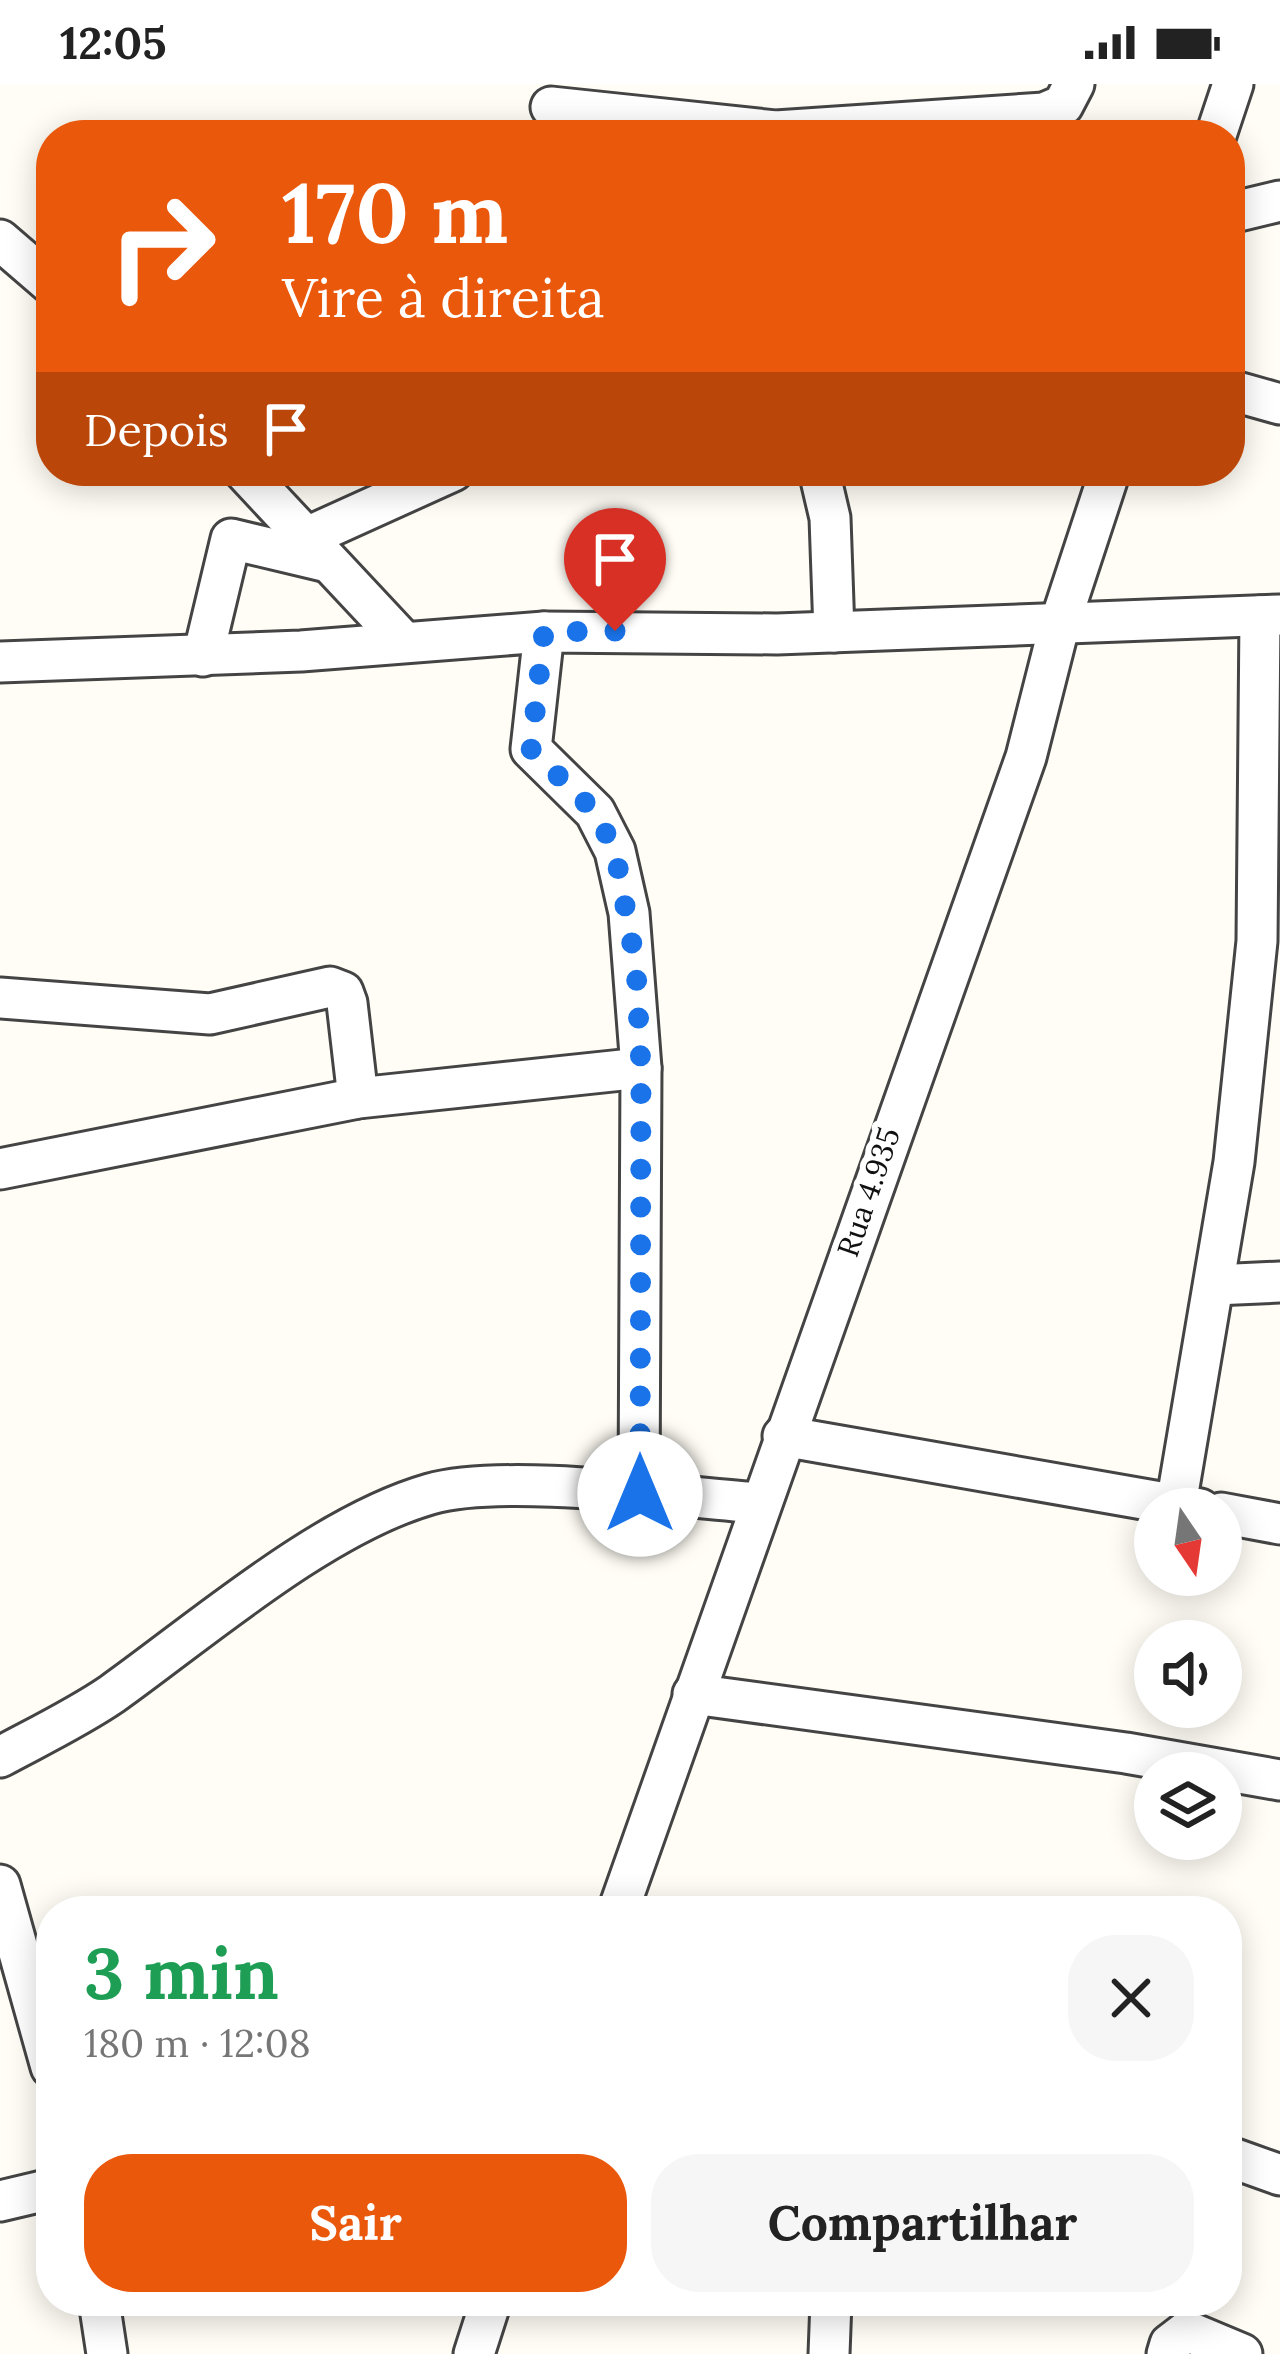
<!DOCTYPE html>
<html lang="pt">
<head>
<meta charset="utf-8">
<style>
  body { margin:0; font-family:Lora,serif; background:#f6f6f6; color:#222; height:100vh; display:flex; flex-direction:column; font-size:45px; white-space:nowrap }
  * { box-sizing:border-box; margin:0 }
  p { font-size:39px; color:#767676 }
  .icon { flex:none; width:66px; height:66px; fill:none; stroke:currentColor; stroke-width:2; stroke-linecap:round; stroke-linejoin:round }
  .map { position:relative; flex:1; overflow:hidden }
  .side { position:absolute; left:36px; top:1812px; width:1206px; height:420px; display:flex; flex-direction:column; background:#fff; border-radius:48px; box-shadow:0 6px 30px #0003 }
  .side>* { flex:none }
  .banner { position:absolute; left:36px; top:36px; width:1209px; height:366px; border-radius:48px; box-shadow:0 6px 30px #0003; background:#ea580c; color:#fff; overflow:hidden }
  .needle { width:78px; rotate:167deg }
  .fabs { position:absolute; left:1134px; top:1404px; display:grid; gap:24px }
  .fabs a { display:grid; place-items:center; width:108px; height:108px; border-radius:50%; background:#fff; box-shadow:0 6px 30px #0003; font-size:60px }
  .pin { position:absolute; display:grid; place-items:center; width:102px; height:102px; color:#fff; margin:-123px -51px; border-radius:50% 50% 50% 0; rotate:-45deg; box-shadow:0 0 12px #0007 }
  .pin .icon { rotate:45deg }
  .me { position:absolute; width:132px; margin:-66px; rotate:0deg; stroke-linejoin:round; filter:drop-shadow(0 0 9px #0008) }
  .turn { display:flex; align-items:center; gap:42px; height:252px; padding:0 48px; font-size:54px }
  .turn .icon { width:156px; height:156px; stroke-width:2.5 }
  .turn b { display:block; font-size:84px; line-height:102px }
  .then { display:flex; align-items:center; height:114px; padding:0 48px; background:#0003; gap:24px; font-size:45px }
  .round { display:grid; place-items:center; flex:none; width:126px; height:126px; border-radius:48px; background:#f6f6f6 }
  .summary { display:flex; align-items:center; justify-content:space-between; height:204px; padding:0 48px }
  h1 { font-size:72px; font-weight:700; line-height:90px; color:#1e9e55 }
  .action { display:flex; gap:24px; margin-top:auto; padding:24px 48px }
  .action a { flex:1; height:138px; border-radius:48px; background:#ea580c; color:#fff; font-size:48px; font-weight:700; line-height:138px; text-align:center }
  .action a+a { background:#f6f6f6; color:#222 }
  .status { display:flex; justify-content:space-between; align-items:center; height:84px; padding:0 60px; background:#fff; direction:ltr }
  .status svg { height:33px; fill:currentColor }
  .map>svg:first-child { display:block }
  .lines { fill:none; stroke-linecap:round; stroke-linejoin:round }
  .minor-casing { stroke:#444; stroke-width:45 }
  .minor { stroke:#fff; stroke-width:39 }
  .route { stroke:#1a73e8; stroke-width:21; stroke-dasharray:0 37.8 }
  .labels { text-anchor:middle; dominant-baseline:central; stroke-width:12; stroke-linejoin:round; paint-order:stroke }
  .street-label { font-size:30px; fill:#111; stroke:#fff }
</style>
</head>
<body>
<div class="status"><b>12:05</b><svg viewBox="0 0 49 12"><path d="M0 12V9h3v3zM5 12V6h3v6zM10 12V3h3v9zM15 12V0h3v12zM26 1h20v11H26zM47 4h2v5h-2z"/></svg></div>
<div class="map">
<svg width="1280" height="2270" viewBox="0 0 1280 2270">
  <rect width="100%" height="100%" fill="#fffdf5"/>
  <g class="lines">
    <defs>
      <g id="minor">
        <polyline points="551,23 776,47 1044,29 1063,21 1074,0"/>
        <polyline points="1216,51 1233,0"/>
        <polyline points="1230,129 1280,117"/>
        <polyline points="0,156 51,200"/>
        <polyline points="1230,306 1280,320"/>
        <polyline points="244,387 403,557"/>
        <polyline points="819,387 830,434 834,548"/>
        <polyline points="305,454 453,387"/>
        <polyline points="544,548 531,665 595,728 615,767 629,829 641,984 639,1410"/>
        <polyline points="203,572 231,455 328,478"/>
        <polyline points="0,578 301,567 544,548 777,550 1280,531"/>
        <polyline points="0,914 210,930 330,903 343,908 347,919 358,1014"/>
        <polyline points="0,1085 358,1014 641,984"/>
        <polyline points="1214,1201 1280,1198"/>
        <polyline points="783,1352 1200,1425"/>
        <polyline points="1176,1421 1234,1078 1257,857 1260,532"/>
        <polyline points="1221,1429 1280,1440"/>
        <polyline points="693,1610 1126,1669 1280,1696"/>
        <path d="M0,1673C37,1653 77,1634 112,1610C203,1545 322,1441 430,1410C505,1389 676,1413 760,1419"/>
        <polyline points="0,1801 51,1983"/>
        <polyline points="618,1827 1026,673 1060,539 1110,387"/>
        <polyline points="1227,2072 1280,2091"/>
        <polyline points="0,2117 51,2105"/>
        <polyline points="99,2217 107,2270"/>
        <polyline points="474,2270 491,2217"/>
        <polyline points="829,2270 831,2217"/>
        <polyline points="1167,2270 1170,2260 1187,2247 1242,2270"/>
      </g>
    </defs>
    <use href="#minor" class="minor-casing"/>
    <use href="#minor" class="minor"/>
  </g>
  <g class="lines">
    <polyline class="route" points="615,547 544,548 531,665 595,728 615,767 636,882 641,984 640,1410"/>
  </g>
  <g class="labels">
    <g class="street-label">
      <text transform="translate(868 1108) rotate(-71)">Rua 4.935</text>
    </g>
  </g>
</svg>
<div class="fabs">
<a><svg class="needle" viewBox="-14 -14 28 28"><path d="M0-13l5 13h-10z" fill="#e53935"/><path d="M0 13l5-13h-10z" fill="#767676"/></svg></a>
<a><svg class="icon" aria-label="sound" viewBox="0 0 24 24"><path d="M4 9h4l5-4v14l-5-4H4zM17 9q2 3 0 6"/></svg></a>
<a><svg class="icon" aria-label="layers" viewBox="0 0 24 24"><path d="M12 4l9 5-9 5-9-5zM3 14l9 5 9-5"/></svg></a>
</div>
<div class="pin" style="left:615px;top:547px;background:#d93025"><svg class="icon" aria-label="arrive" viewBox="0 0 24 24"><path d="M6 21V4h12l-3 4 3 4H6"/></svg></div>
<svg class="me" style="left:640px;top:1410px" viewBox="-20 -20 40 40"><circle r="19" fill="#fff"/><path d="M0-13L10 11 0 6-10 11z" fill="#1a73e8"/></svg>
<div class="banner">
<div class="turn"><svg class="icon" aria-label="right" viewBox="0 0 24 24"><path d="M7 20v-9h11M14 6l5 5-5 5"/></svg><div><b>170 m</b>Vire à direita</div></div>
<div class="then">Depois<svg class="icon" aria-label="arrive" viewBox="0 0 24 24"><path d="M6 21V4h12l-3 4 3 4H6"/></svg></div>
</div>
<section class="side">
<div class="summary"><div><h1>3 min</h1><p>180 m · 12:08</p></div><a class="round"><svg class="icon" aria-label="close" viewBox="0 0 24 24"><path d="M6 6l12 12M18 6L6 18"/></svg></a></div>
<div class="action"><a>Sair</a><a>Compartilhar</a></div>
</section>
</div>
</body>
</html>
